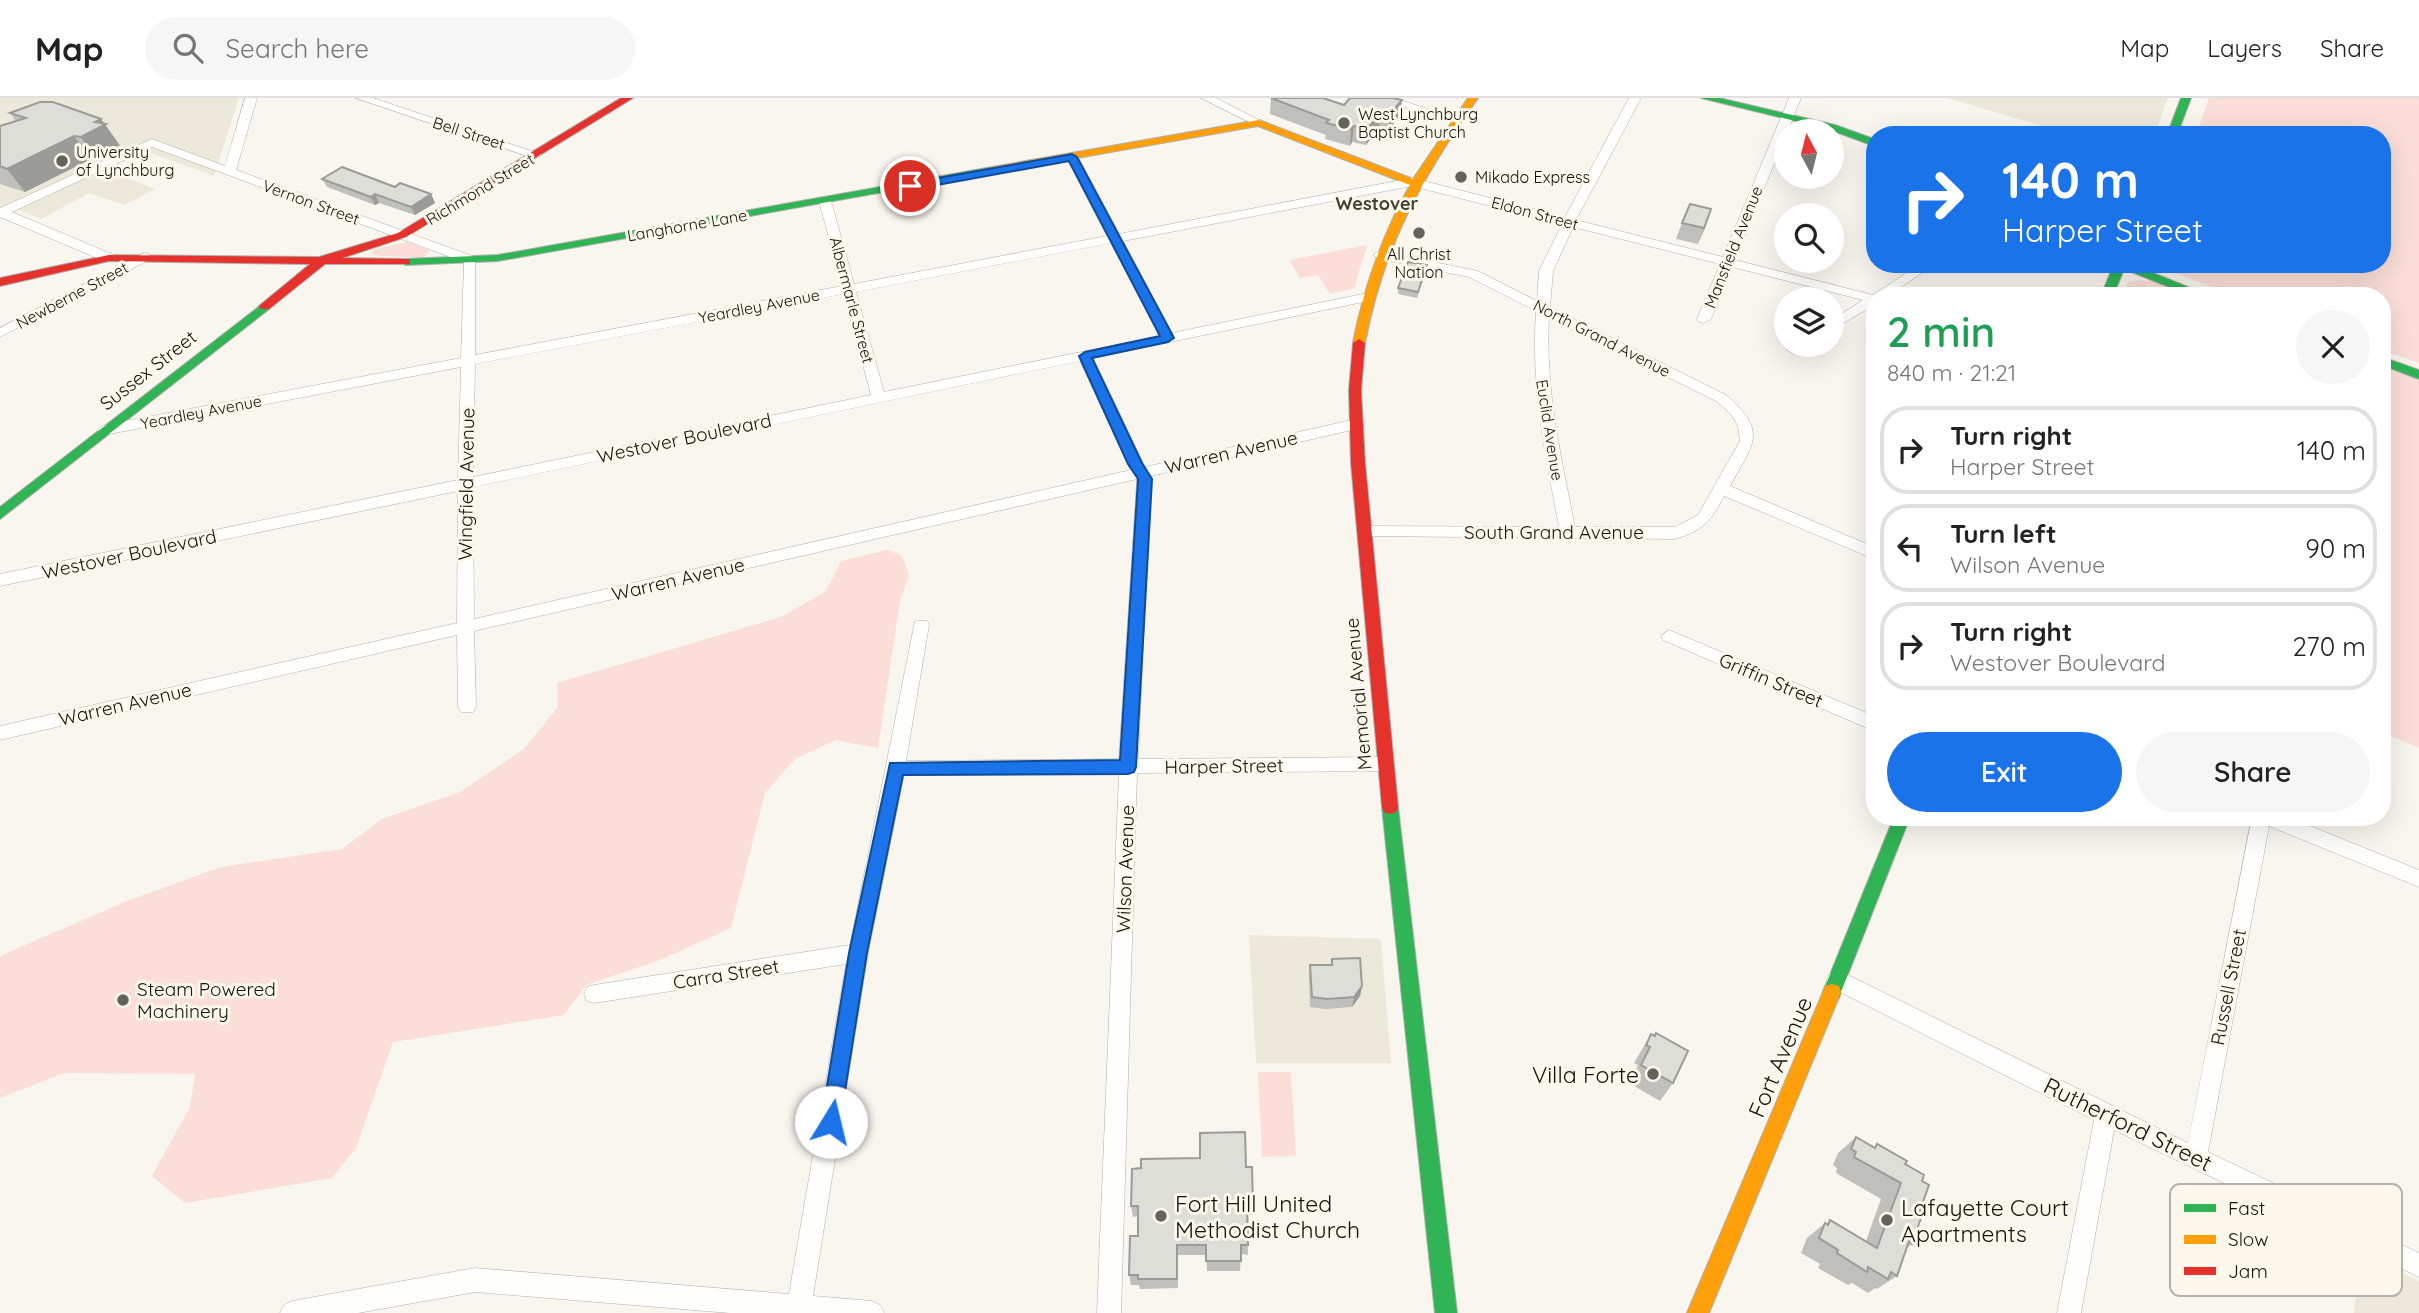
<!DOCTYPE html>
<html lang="en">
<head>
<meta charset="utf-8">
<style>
  body { margin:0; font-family:Quicksand,sans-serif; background:#f6f6f6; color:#222; height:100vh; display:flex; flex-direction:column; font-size:26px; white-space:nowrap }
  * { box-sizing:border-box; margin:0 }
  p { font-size:23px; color:#767676 }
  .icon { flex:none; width:38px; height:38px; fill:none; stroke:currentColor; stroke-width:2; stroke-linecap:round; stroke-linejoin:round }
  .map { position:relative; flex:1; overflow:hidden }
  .side { position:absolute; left:1866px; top:189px; width:525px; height:539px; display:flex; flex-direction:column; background:#fff; border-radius:28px; box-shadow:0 7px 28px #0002 }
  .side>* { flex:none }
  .top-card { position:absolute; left:1866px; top:28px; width:525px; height:147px; border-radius:28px; box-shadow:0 7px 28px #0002; background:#1a73e8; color:#fff; overflow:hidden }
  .needle { width:46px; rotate:353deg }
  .tools { position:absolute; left:1774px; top:21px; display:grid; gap:14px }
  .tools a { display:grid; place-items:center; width:70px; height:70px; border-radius:50%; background:#fff; box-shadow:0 7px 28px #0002; font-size:35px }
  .pin { position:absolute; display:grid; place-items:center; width:60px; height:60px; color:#fff; margin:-30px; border:4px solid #fff; border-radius:50%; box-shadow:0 2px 7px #0007 }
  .me { position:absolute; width:77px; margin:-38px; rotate:9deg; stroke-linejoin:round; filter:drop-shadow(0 0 5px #0008) }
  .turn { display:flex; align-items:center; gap:24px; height:147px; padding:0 21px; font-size:32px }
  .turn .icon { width:91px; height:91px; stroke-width:2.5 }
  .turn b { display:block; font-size:49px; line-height:60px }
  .round { display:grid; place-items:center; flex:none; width:74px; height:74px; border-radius:37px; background:#f6f6f6 }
  .overview { display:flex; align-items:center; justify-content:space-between; height:119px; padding:0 21px }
  h1 { font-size:42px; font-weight:600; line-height:52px; color:#1e9e55 }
  .cta { display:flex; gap:14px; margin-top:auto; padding:14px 21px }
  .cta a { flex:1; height:80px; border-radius:42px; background:#1a73e8; color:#fff; font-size:28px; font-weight:600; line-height:80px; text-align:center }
  .cta a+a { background:#f6f6f6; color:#222 }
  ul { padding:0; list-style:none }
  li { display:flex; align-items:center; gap:21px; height:88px; margin:0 14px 10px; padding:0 7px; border:4px solid #e0e0e0; border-radius:28px }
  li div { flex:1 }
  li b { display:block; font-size:26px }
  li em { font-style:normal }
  header { display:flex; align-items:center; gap:42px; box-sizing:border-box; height:98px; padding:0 35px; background:#fff; border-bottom:2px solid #e0e0e0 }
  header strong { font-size:33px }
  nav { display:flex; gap:38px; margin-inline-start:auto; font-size:24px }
  .search { width:490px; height:63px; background:#f6f6f6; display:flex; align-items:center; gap:18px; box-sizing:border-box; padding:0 24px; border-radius:38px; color:#767676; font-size:26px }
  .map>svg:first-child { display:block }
  .built { fill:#ece8da }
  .green { fill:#faded7 }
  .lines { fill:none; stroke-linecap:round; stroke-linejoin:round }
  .street-casing { stroke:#b0afaa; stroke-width:1 }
  .fast-casing { stroke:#b0afaa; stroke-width:2 }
  .slow-casing { stroke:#b0afaa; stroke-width:2 }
  .jam-casing { stroke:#b0afaa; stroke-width:2 }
  .street { fill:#fefefc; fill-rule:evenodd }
  .fast { fill:#30b455; fill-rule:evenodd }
  .slow { fill:#ff9f0a; fill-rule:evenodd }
  .jam { fill:#e5322d; fill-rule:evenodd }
  .wall { fill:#bfbfbb }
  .shaded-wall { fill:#9b9b98 }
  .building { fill:#deded9; stroke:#9b9b98; stroke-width:2 }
  .route { fill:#1a73e8; stroke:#114b97; stroke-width:2 }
  .poi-dot { fill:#63625c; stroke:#fbf8eb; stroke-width:2.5 }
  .labels { text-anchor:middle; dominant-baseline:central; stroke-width:6; stroke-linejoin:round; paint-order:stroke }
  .far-poi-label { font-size:16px; fill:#13120e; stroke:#fbf8eb; text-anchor:start }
  .far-street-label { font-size:16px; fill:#13120e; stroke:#fbf8eb }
  .far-neighbourhood-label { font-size:18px; font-weight:bold; fill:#423f35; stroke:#fbf8eb }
  .street-label { font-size:19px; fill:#13120e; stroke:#fbf8eb }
  .poi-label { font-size:19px; fill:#13120e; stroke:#fbf8eb; text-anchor:start }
  .near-street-label { font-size:23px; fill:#13120e; stroke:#fbf8eb }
  .near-poi-label { font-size:23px; fill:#13120e; stroke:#fbf8eb; text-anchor:start }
  .key { fill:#fbf8eb; stroke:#b5b3a9; stroke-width:2 }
  .key-label { font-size:19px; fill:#13120e }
</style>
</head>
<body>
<header>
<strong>Map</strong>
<div class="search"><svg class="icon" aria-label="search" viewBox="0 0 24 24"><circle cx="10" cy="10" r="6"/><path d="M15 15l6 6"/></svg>Search here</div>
<nav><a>Map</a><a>Layers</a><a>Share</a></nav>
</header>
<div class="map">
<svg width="2419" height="1215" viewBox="0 0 2419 1215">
  <rect width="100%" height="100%" fill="#f8f6ee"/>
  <g class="built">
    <polygon points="0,0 239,0 214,78 145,53 107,72 155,91 124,107 89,95 41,121 19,112 0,120"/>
    <polygon points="1947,0 2168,0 2154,37 2073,37"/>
    <polygon points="1249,837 1381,841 1391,965 1256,965"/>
    <polygon points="2360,1154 2419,1183 2419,1215 2354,1215"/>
  </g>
  <g class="green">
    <polygon points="2209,0 2419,0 2419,265 2382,252 2382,198 2236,198 2151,166 2382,166 2382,37 2196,37"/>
    <polygon points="407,144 430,153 423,160 369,157 375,151"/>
    <polygon points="1367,147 1354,190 1330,196 1318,177 1300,180 1289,162"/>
    <polygon points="2142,182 2161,185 2196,198 2123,198 2128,184"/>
    <polygon points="2382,267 2419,281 2419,650 2382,634"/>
    <polygon points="887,452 901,457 909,477 900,503 878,650 836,642 795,661 765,695 731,830 660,862 586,887 564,917 393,944 356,1050 332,1080 185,1105 152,1078 190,1009 195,976 64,975 0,1000 0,859 7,855 127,803 221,769 342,751 382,721 460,694 524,651 558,609 557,585 781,519 826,493 841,463"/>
    <polygon points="1258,974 1291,974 1296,1058 1262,1059"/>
  </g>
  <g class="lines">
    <defs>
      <g id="street">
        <path d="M245,0H257L236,72L475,159V257L842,188L819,103L825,99L831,103L854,186L1107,138L1066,59L1072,55L1078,59L1119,136L1412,80L1565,119L1629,0H1641L1576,122L1723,159L1789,0H1801L1735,162L1873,197L1920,166H1935L1888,198H1874V207L1832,232V222L1863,202L1732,169L1711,221L1704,225L1699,224L1697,221L1720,166L1573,129L1553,173L1550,209L1726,297C1769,334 1753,346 1730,388L1874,449V461L1724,398C1710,424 1704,432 1675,441L1360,438L1358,434L1366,428L1559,429C1545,353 1531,292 1536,213L1469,179L1379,161L1373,157L1379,153L1478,173L1537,203L1539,173L1562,126L1412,88L1123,143L1172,235L1368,195L1375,199L1368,203L1093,260L1145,369L1356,321L1363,326L1356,331L1151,378L1138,661L1385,659L1391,661L1394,666L1391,671L1385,673L1137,675L1121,1215H1097L1119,676L904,677L868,855L813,1198L872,1203L880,1207L884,1215H730L475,1194L358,1215H280L284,1207L292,1203L475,1170L789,1196L846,866L594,905L587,903L584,896L587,889L594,887L850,847L915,523H927L929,527L906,663L1119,661L1137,381L474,533L476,609L473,614H461L458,609L457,537L0,642V628L457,525L458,393L0,488V476L458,382L461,269L104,337L97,332L104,327L461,260L464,164L152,49L12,114L114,157V163H104L0,119V110L152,41L225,68ZM1111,145L1160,238L884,294L856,194ZM844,196L871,297L473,379L475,266ZM1549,220L1716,303L1731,316L1738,328L1740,343L1698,417L1675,429H1575C1561,359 1545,291 1549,220ZM1080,263L1131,372L474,521L473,389Z"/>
        <polygon points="356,0 373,0 543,57 533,60"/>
        <polygon points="1201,0 1216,0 1265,25 1255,27"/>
        <polygon points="1376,0 1394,0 1462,22 1452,24"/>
        <polygon points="144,155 149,156 149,162 0,239 0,230"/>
        <polygon points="1793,247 1810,247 1794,256 1787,252"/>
        <polygon points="1669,532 1874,618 1874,633 1663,542 1661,538"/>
        <polygon points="2252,719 2288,719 2419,772 2419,789 2269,728 2208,1054 2419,1155 2419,1179 2114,1032 2081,1215 2057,1215 2094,1022 1830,889 1827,882 1830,875 1837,873 1844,875 2188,1045"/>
      </g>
      <g id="fast">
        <polygon points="1701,0 1719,0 1835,27 1874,41 1874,48 1828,31"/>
        <polygon points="2181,0 2191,0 2177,37 2167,37"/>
        <polygon points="992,69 996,70 996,74 498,163 406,167 400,164 406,161 498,157"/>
        <polygon points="2114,166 2131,166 2210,198 2192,198 2124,171 2113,198 2101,198"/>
        <polygon points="265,204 269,205 269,211 0,421 0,409"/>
        <polygon points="2382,259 2419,272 2419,281 2382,267"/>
        <polygon points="1390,702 1396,704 1398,709 1457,1215 1435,1215 1382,709 1384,704"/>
        <polygon points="1894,719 1910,719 1841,894 1839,900 1832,902 1825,900 1823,894"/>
      </g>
      <g id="slow">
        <path d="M1468,0H1478C1422,79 1383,149 1365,245L1359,249L1353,245C1364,188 1382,138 1410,87L1258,28L992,75L987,72L992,69L1259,22L1413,81Z"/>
        <polygon points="1832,886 1839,888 1841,894 1709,1215 1687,1215 1823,894 1825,888"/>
      </g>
      <g id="jam">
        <polygon points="621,0 633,0 406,139 342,160 406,161 410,162 410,166 325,166 269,211 261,211 259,208 310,166 109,163 0,188 0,180 109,157 319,159 398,135"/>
        <polygon points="1359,241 1365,245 1361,292 1365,365 1398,709 1396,714 1390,716 1384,714 1382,709 1351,365 1349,292 1353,245"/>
      </g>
    </defs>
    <use href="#street" class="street-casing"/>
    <use href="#fast" class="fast-casing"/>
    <use href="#slow" class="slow-casing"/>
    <use href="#jam" class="jam-casing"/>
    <use href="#street" class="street"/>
    <use href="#fast" class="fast"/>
    <use href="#slow" class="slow"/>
    <use href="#jam" class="jam"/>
  </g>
  <g class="wall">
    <polygon points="1271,0 1344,7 1402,2 1400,18 1388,32 1379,30 1366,47 1352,44 1350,48 1325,41 1326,37 1270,16"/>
    <polygon points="10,15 105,26 121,49 97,63 91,61 25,94 0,86 0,28 16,23"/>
    <polygon points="322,81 395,89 431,96 435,105 415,117 379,105 375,107 327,89"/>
    <polygon points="1682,125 1706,127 1698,146 1676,141"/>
    <polygon points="1427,167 1417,200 1398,196 1398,190"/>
    <polygon points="1332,861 1362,888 1360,898 1352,909 1325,911 1310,909 1309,877 1310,867 1331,867"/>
    <polygon points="1651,936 1673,985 1660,1003 1629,985 1638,967 1634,965"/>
    <polygon points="1856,1039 1874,1049 1877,1046 1905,1066 1922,1083 1918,1118 1912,1146 1907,1150 1897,1178 1877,1191 1875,1190 1868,1195 1852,1185 1848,1187 1818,1170 1820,1166 1801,1155 1807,1140 1825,1125 1826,1126 1830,1122 1866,1143 1881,1101 1836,1075 1837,1070 1833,1067 1838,1055"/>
    <polygon points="1253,1107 1252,1117 1247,1117 1248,1157 1241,1156 1240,1173 1207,1173 1206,1157 1178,1157 1178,1190 1140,1191 1139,1187 1131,1187 1129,1177 1138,1138 1138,1118 1133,1119 1131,1108"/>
  </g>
  <g class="shaded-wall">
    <polygon points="1402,2 1400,18 1388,32 1390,16"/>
    <polygon points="1381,14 1379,30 1366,47 1367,31"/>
    <polygon points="101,21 121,49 97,63 81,39 95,24"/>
    <polygon points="1354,28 1352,44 1350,48 1351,31"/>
    <polygon points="74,38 91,61 25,94 7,71"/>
    <polygon points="375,96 379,105 375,107 371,99"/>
    <polygon points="431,96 435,105 415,117 411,109"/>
    <polygon points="1711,111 1706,127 1698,146 1704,130"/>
    <polygon points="1362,888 1360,898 1352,909 1354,899"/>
  </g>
  <g class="building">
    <polygon points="1271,0 1323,0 1344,7 1350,0 1393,0 1402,2 1390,16 1381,14 1367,31 1354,28 1351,31 1326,25 1329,22"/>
    <polygon points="40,4 53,4 101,21 95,24 106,26 81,39 74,38 7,71 0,68 0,28 26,20 10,15"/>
    <polygon points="2105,29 2133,37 2100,37"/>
    <polygon points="342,69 395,89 400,85 431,96 411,109 375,96 371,99 322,81"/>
    <polygon points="1690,106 1711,111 1704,130 1682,125"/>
    <polygon points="1408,164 1427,167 1418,194 1398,190"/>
    <polygon points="1360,860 1362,888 1354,899 1327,901 1312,899 1310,867 1332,867 1332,861"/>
    <polygon points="1656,935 1688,953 1673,985 1641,967 1650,949 1646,947 1651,936 1655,938"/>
    <polygon points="1245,1034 1246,1069 1252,1069 1253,1107 1247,1107 1248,1147 1241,1147 1241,1163 1206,1163 1206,1147 1177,1147 1177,1181 1138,1181 1138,1177 1129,1177 1130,1138 1138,1138 1138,1108 1131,1108 1132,1071 1141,1070 1141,1061 1200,1060 1200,1035"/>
    <polygon points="1856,1039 1875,1050 1877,1046 1907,1063 1905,1066 1924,1077 1922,1083 1929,1087 1918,1118 1921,1120 1912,1146 1909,1143 1897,1178 1891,1174 1888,1181 1868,1169 1867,1174 1837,1155 1838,1152 1819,1140 1825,1125 1828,1127 1830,1122 1877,1150 1901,1085 1854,1059 1856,1054 1851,1051"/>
  </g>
  <polygon class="route" points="1072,56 1077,59 1174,240 1168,244 1092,260 1142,365 1152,381 1136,669 1134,674 1128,676 903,677 867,855 840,1024 838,1030 831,1033 824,1030 821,1024 849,855 890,665 1120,662 1138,381 1128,366 1079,258 1085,254 1160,238 1069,63 910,92 904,88 910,85"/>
  <g class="poi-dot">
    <circle cx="1344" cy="25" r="7"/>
    <circle cx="62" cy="63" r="7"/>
    <circle cx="1461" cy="79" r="7"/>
    <circle cx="1419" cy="135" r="7"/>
    <circle cx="123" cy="902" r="7"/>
    <circle cx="1653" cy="976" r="7"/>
    <circle cx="1161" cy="1118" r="7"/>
    <circle cx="1887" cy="1122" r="7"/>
  </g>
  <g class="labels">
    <g class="far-poi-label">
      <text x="1358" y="16">West Lynchburg<tspan x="1358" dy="18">Baptist Church</tspan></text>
      <text x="76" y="54">University<tspan x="76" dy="18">of Lynchburg</tspan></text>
      <text x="1475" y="79">Mikado Express</text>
      <text x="1419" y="156" text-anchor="middle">All Christ<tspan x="1419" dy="18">Nation</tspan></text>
    </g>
    <g class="far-street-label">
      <text transform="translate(469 35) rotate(18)">Bell Street</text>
      <text transform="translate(480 91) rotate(-31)">Richmond Street</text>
      <text transform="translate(311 104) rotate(20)">Vernon Street</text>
      <text transform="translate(1535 115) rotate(15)">Eldon Street</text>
      <text transform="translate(687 127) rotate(-10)">Langhorne Lane</text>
      <text transform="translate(1733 149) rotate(-68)">Mansfield Avenue</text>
      <text transform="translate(72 197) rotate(-28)">Newberne Street</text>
      <text transform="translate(852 202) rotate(75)">Albermarle Street</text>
      <text transform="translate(759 208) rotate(-11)">Yeardley Avenue</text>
      <text transform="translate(1602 240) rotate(27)">North Grand Avenue</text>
      <text transform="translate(201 314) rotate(-11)">Yeardley Avenue</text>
      <text transform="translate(1550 332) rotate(81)">Euclid Avenue</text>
    </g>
    <g class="far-neighbourhood-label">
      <text x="1377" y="105">Westover</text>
    </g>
    <g class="street-label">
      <text transform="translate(148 272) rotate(-38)">Sussex Street</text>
      <text transform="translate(684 340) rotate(-12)">Westover Boulevard</text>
      <text transform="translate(1231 354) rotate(-13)">Warren Avenue</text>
      <text transform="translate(466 386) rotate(-89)">Wingfield Avenue</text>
      <text x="1554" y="434">South Grand Avenue</text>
      <text transform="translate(129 456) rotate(-12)">Westover Boulevard</text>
      <text transform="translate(678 481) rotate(-13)">Warren Avenue</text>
      <text transform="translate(1771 582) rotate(23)">Griffin Street</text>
      <text transform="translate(1358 596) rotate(-95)">Memorial Avenue</text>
      <text transform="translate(125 606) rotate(-13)">Warren Avenue</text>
      <text transform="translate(1224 668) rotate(-1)">Harper Street</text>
      <text transform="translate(1125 771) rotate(-88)">Wilson Avenue</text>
      <text transform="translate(726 876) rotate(-9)">Carra Street</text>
      <text transform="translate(2228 889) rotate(-79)">Russell Street</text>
    </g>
    <g class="poi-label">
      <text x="137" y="891">Steam Powered<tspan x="137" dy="22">Machinery</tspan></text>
    </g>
    <g class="near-street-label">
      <text transform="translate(1780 959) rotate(-67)">Fort Avenue</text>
      <text transform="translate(2128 1026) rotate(26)">Rutherford Street</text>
    </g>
    <g class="near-poi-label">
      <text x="1639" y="976" text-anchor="end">Villa Forte</text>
      <text x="1175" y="1105">Fort Hill United<tspan x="1175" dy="26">Methodist Church</tspan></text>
      <text x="1901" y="1109">Lafayette Court<tspan x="1901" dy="26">Apartments</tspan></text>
    </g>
  </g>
  <rect x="2170" y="1086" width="232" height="112" rx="10" class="key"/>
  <rect x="2184" y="1106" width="32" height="8" fill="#30b455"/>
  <rect x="2184" y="1137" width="32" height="9" fill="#ff9f0a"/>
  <rect x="2184" y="1169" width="32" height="8" fill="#e5322d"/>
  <g class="key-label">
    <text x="2228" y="1117">Fast</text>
    <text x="2228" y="1148">Slow</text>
    <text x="2228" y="1180">Jam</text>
  </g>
</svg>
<div class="tools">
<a><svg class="needle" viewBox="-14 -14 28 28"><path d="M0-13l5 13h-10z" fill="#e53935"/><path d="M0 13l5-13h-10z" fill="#767676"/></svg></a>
<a><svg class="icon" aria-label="search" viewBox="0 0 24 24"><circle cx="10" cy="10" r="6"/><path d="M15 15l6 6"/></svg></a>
<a><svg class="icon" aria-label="layers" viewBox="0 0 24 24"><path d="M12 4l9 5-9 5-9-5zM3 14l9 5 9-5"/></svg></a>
</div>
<div class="pin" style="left:910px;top:88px;background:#d93025"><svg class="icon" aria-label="arrive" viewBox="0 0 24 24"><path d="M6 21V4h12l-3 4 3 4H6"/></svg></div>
<svg class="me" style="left:831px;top:1024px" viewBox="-20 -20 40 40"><circle r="19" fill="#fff"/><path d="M0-13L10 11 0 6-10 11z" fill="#1a73e8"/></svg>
<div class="top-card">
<div class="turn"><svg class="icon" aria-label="right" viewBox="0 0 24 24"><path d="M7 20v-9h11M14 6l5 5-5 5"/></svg><div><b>140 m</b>Harper Street</div></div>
</div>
<section class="side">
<div class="overview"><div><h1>2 min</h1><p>840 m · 21:21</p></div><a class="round"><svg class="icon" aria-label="close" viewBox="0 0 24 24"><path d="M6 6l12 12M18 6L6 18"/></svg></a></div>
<ul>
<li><svg class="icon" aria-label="right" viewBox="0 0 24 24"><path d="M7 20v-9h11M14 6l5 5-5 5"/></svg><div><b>Turn right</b><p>Harper Street</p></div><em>140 m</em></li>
<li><svg class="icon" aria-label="left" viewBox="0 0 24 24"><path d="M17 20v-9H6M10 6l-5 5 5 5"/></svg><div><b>Turn left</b><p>Wilson Avenue</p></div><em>90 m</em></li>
<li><svg class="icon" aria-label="right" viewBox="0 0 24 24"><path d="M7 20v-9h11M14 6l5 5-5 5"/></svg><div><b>Turn right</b><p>Westover Boulevard</p></div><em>270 m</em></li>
</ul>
<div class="cta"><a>Exit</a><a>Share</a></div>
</section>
</div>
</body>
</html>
